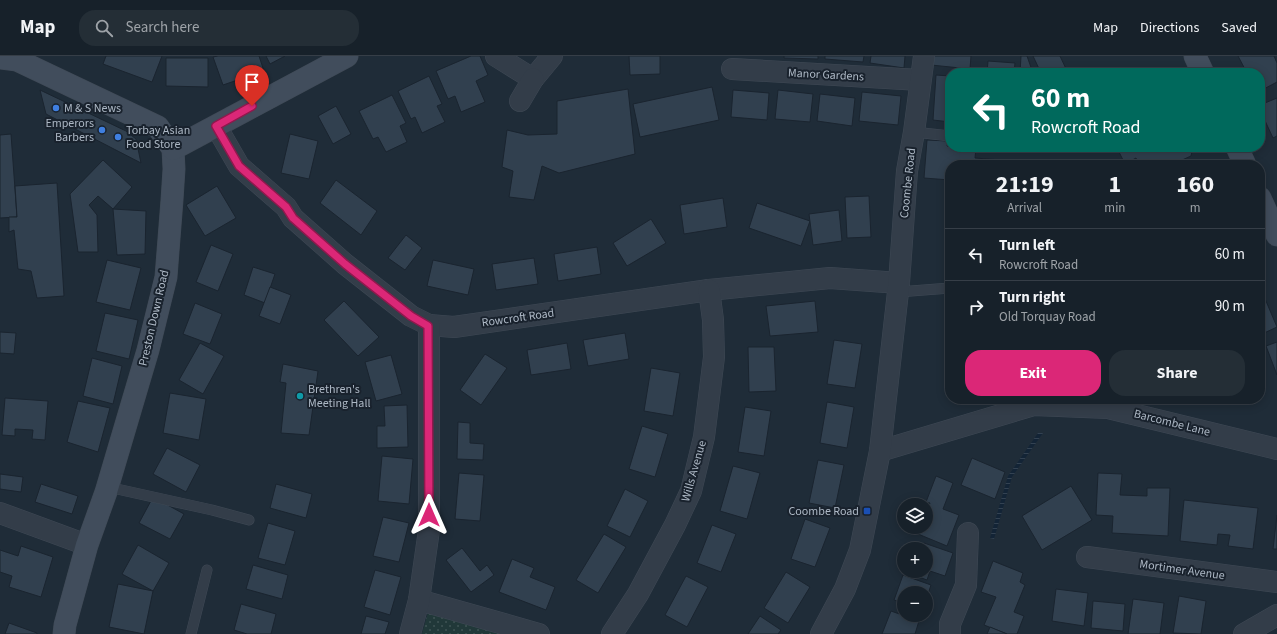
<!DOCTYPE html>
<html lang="en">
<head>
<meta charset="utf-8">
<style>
  body { margin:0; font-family:"Source Sans 3",sans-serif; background:#242e36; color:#f1f3f6; height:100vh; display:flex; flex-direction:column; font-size:15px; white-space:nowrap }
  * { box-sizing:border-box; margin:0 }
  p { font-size:13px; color:#9ea3a8 }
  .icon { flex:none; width:22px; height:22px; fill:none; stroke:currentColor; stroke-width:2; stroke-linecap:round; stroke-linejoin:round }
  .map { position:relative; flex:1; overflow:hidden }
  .panel { position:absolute; left:945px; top:104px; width:320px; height:244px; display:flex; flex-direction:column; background:#17212a; border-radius:16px; box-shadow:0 2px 10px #0003,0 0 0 1px #363e47 }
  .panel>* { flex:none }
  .top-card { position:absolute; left:945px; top:12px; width:320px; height:84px; border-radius:16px; box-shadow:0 2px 10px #0003,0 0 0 1px #363e47; background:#00695c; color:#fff; overflow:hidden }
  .fabs { position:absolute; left:897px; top:442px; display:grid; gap:8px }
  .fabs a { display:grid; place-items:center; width:36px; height:36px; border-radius:50%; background:#17212a; box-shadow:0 2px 10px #0003,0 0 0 1px #363e47; font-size:20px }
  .pin { position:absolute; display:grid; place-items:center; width:34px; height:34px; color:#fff; margin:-41px -17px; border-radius:50% 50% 50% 0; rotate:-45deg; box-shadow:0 0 4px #0007 }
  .pin .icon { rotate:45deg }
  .me { position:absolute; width:44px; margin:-22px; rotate:0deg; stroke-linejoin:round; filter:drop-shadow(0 0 3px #0008) }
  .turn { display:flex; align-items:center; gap:14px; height:84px; padding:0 20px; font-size:18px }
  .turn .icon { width:52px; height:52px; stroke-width:2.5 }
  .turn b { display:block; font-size:28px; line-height:34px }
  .eta { display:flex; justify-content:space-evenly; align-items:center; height:68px; text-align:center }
  .eta b { font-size:24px; font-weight:700; line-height:28px }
  .cta { display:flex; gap:8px; margin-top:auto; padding:8px 20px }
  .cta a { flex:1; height:46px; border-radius:16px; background:#db2777; color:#fff; font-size:16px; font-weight:700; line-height:46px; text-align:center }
  .cta a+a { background:#242e36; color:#f1f3f6 }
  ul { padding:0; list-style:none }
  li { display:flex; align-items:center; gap:12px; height:52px; padding:0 20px; border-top:1px solid #363e47 }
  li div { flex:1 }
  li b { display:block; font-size:15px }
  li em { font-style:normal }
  header { display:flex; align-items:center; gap:24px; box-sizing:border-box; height:56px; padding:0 20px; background:#17212a; border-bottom:1px solid #363e47 }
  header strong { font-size:19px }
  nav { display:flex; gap:22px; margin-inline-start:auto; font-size:14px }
  .search { width:280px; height:36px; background:#242e36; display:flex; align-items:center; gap:10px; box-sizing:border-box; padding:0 14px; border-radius:16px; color:#9ea3a8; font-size:15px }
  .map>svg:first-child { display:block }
  .park { fill:url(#park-dots) }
  .water { fill:url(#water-rules) }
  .building { fill:#31404f; stroke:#1a242f }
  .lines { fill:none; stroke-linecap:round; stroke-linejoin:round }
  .lane-casing { stroke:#3f4955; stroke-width:11 }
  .street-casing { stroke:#3f4955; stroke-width:22 }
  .secondary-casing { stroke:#3f4955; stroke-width:23 }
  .lane { stroke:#333d49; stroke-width:10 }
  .street { stroke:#333d49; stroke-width:21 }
  .secondary { stroke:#414d5c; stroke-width:22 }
  .route-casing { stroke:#8e194d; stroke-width:10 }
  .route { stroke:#db2777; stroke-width:7 }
  .shop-dot { fill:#3f7fe0; stroke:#19222d; stroke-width:1.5 }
  .culture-dot { fill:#0f9aa8; stroke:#19222d; stroke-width:1.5 }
  .transit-dot { fill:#1a4fb4; stroke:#19222d; stroke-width:1.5 }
  .labels { text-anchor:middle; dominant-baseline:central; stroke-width:4; stroke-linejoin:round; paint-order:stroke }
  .street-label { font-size:12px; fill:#adb8c5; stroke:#19222d }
  .poi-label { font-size:12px; fill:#adb8c5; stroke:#19222d; text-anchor:start }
</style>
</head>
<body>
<header>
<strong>Map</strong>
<div class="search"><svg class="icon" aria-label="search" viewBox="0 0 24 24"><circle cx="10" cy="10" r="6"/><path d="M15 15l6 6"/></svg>Search here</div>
<nav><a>Map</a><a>Directions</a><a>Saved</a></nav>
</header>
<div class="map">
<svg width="1277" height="578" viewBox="0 0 1277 578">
  <defs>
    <pattern id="park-dots" width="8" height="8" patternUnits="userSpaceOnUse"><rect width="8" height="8" fill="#213839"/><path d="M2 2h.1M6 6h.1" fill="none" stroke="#3f5354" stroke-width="1.8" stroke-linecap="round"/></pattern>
    <pattern id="water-rules" width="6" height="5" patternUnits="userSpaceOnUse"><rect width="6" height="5" fill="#132436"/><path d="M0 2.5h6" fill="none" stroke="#334252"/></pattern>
  </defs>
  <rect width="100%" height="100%" fill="#1f2c38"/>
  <polygon class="park" points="429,553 511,578 422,578"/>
  <polygon class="water" points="1038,377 1043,377 1012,421 994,483 990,482 1008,420"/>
  <g class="building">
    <polygon points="106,0 162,0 152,26 103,8"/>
    <polygon points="218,0 259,0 264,15 223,29 213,1"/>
    <polygon points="266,0 285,0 270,8"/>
    <polygon points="471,0 480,0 488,19 476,25 485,46 461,56 455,40 448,43 436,15"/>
    <polygon points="629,0 660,0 660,18 630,19"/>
    <polygon points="784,0 818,0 818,3 784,2"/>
    <polygon points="825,0 864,0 863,6 825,3"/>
    <polygon points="871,0 905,0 904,12 870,7"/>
    <polygon points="932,0 971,0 970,13 931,9"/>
    <polygon points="1021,0 1027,0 1033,17 1020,17"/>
    <polygon points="1033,0 1060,0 1068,17 1041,17"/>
    <polygon points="1238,0 1274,0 1277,7 1277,26 1260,35 1260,17 1247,17"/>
    <polygon points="166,2 208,2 208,31 166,30"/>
    <polygon points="988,5 1015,7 1014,17 987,17"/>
    <polygon points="936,19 950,20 950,66 933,64"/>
    <polygon points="429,20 442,48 437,50 445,66 422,77 415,61 411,63 398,35"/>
    <polygon points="712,31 719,64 640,81 633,48"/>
    <polygon points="628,33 635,98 559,117 542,110 534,144 509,141 513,115 502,111 507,74 528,79 557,78 557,45"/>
    <polygon points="40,34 126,75 136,83 141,107 46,58"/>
    <polygon points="733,34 769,37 767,64 731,61"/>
    <polygon points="778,34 813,38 810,66 775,63"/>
    <polygon points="862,36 901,40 898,69 859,65"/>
    <polygon points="820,38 855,42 852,70 817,65"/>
    <polygon points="392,39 406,67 400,70 407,86 386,96 378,81 373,83 359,55"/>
    <polygon points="1277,42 1277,80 1273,82 1260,54 1260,49"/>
    <polygon points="336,50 351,78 333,88 318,60"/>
    <polygon points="11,78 17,161 0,162 0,79"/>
    <polygon points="290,78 318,85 309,123 281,117"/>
    <polygon points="927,84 948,85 947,90 950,91 976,92 975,102 1064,109 950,109 950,124 924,122"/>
    <polygon points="1125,91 1193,91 1191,100 1171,109 1139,109 1136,102 1125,108 1118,94"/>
    <polygon points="103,104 132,131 113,153 98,140 89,149 97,159 98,196 78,196 70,138"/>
    <polygon points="336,124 377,155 361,179 320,147"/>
    <polygon points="57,127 64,240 37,242 31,215 18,213 14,174 9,176 9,161 17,161 15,130"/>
    <polygon points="217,130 236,162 205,180 186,149"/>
    <polygon points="869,140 871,181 847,182 845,141"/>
    <polygon points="723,142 727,171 684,178 680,149"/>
    <polygon points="757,147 810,165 801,190 749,172"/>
    <polygon points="113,153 146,155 145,198 117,199"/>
    <polygon points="839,154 842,185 813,189 809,158"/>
    <polygon points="651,163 666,187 627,210 613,187"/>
    <polygon points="406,179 422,192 405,214 388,202"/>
    <polygon points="211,189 233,198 218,235 196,226"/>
    <polygon points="597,191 601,218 558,225 554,198"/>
    <polygon points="534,202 538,228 496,234 492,208"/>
    <polygon points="107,204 141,212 130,254 96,246"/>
    <polygon points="433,204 474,213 468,239 427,230"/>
    <polygon points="253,211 275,218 265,247 244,239"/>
    <polygon points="270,231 291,239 280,268 259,260"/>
    <polygon points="1263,238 1277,271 1260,279 1260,239"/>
    <polygon points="344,245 379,281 358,300 324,264"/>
    <polygon points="815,245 818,276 770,280 766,250"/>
    <polygon points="195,247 222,258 210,288 183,278"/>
    <polygon points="105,257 138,264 129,303 96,295"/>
    <polygon points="0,276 16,277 14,298 0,297"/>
    <polygon points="625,277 629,303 588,310 583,284"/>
    <polygon points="834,284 862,288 855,332 827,328"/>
    <polygon points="1277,286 1277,319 1266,290"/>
    <polygon points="200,287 224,300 203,338 179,324"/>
    <polygon points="567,287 571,313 531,319 527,294"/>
    <polygon points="748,291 774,291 776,335 749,336"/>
    <polygon points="485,298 507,312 481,349 460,334"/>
    <polygon points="391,299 402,338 376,345 365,306"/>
    <polygon points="92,302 122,310 113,348 83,340"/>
    <polygon points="283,308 318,315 309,379 281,377 286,327 280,326"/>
    <polygon points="651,312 680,317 673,360 644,355"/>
    <polygon points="170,337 206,343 199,384 163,377"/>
    <polygon points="5,342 48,345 45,384 32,383 33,374 15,373 15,380 2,379"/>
    <polygon points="78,345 110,352 98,396 67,386"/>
    <polygon points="827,346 854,351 847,392 820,387"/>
    <polygon points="407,349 408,391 377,392 377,370 385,370 384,350"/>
    <polygon points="745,351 771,355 764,400 738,396"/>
    <polygon points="458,366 470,367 470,387 484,388 483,404 457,403"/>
    <polygon points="642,370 668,378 655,421 629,413"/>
    <polygon points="167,392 200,409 186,436 153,418"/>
    <polygon points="382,400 413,403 409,448 378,445"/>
    <polygon points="972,402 1005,416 995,443 961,429"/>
    <polygon points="818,404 844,409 835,452 809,447"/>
    <polygon points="733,410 760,417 747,463 720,455"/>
    <polygon points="459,417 484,419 480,465 455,463"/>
    <polygon points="1098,417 1122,418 1120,439 1147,440 1147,432 1170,432 1168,480 1112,477 1113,460 1096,459"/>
    <polygon points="0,418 23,421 21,436 0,433"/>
    <polygon points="936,420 953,427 943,453 959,459 947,490 918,478 921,471 926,471 926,458 930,447 926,446"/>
    <polygon points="41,428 78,440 72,458 35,446"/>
    <polygon points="276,428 312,438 306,462 270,452"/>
    <polygon points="1071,430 1092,464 1042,494 1022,460"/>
    <polygon points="625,433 648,445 630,481 607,470"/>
    <polygon points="153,441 184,458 170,483 139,467"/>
    <polygon points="1184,444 1258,452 1253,493 1228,490 1230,479 1218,478 1217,489 1180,485"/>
    <polygon points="1277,459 1277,493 1273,493"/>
    <polygon points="383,461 409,467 399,506 373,500"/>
    <polygon points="805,463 830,472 815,511 791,503"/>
    <polygon points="268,467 295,475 285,509 258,502"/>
    <polygon points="712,469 736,478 721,516 697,507"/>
    <polygon points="604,478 626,491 598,537 576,524"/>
    <polygon points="924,487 953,497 945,520 930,515 927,524 908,517 909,515 926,515 926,493 922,493"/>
    <polygon points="138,489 169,507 153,535 122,518"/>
    <polygon points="21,490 53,501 41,541 9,531 12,520 0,516 0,494 18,500"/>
    <polygon points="462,492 480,515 487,509 494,519 471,536 446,504"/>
    <polygon points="512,503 534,512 530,521 555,531 546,554 499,536"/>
    <polygon points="993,505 1023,517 1020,526 1025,529 1014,556 1024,560 1017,578 1007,578 984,569 996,541 981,536"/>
    <polygon points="253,509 288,519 282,543 246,533"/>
    <polygon points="375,514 401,521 390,559 364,551"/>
    <polygon points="786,516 810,531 788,567 764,552"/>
    <polygon points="903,519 931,529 926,544 926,537 904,537 904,547 894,544"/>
    <polygon points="686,520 708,531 687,571 665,559"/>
    <polygon points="118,528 153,535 144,578 109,571"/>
    <polygon points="1056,533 1088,537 1084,570 1052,565"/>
    <polygon points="1179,540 1206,545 1201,578 1173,577"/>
    <polygon points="1133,543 1164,547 1160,578 1128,578"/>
    <polygon points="1093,545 1125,548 1123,575 1091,572"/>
    <polygon points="241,548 276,558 271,578 247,578 234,574"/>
    <polygon points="891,555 919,565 915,578 882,578"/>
    <polygon points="366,560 389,566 385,578 361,578"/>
    <polygon points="760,560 781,574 778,578 748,578"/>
    <polygon points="9,567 37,577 37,578 5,578"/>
    <polygon points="990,571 1007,578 987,578"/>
  </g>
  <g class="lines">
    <defs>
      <g id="lane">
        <polyline points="914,76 950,80"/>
        <polyline points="898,236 950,232"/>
        <polyline points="108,431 212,454 249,464"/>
        <polyline points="191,578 207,514"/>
      </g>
      <g id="street">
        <polyline points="496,0 533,23 552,0"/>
        <polyline points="732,13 920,24"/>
        <polyline points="520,45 533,23"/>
        <polyline points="216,70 239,110 286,151 293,162 345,208 411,260 429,269 454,271 709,234 830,222 899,227"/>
        <polyline points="880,395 1034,349 1108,352 1277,393"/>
        <polyline points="0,457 87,489"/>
        <polyline points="1087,501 1277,526"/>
        <polyline points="419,544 539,578"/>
        <polyline points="410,578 419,544 429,474 429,269"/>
        <polyline points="612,578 638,538 675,469 691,435 704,381 714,301 713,264 709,234"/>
        <polyline points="821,578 845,533 860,494 880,395 899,227 907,115 914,76 924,0"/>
        <polyline points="950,578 950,568 966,529 968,477"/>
        <polyline points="1244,578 1277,559"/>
      </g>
      <g id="secondary">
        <polyline points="1195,0 1203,17"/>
        <polyline points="0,2 17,4 158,71 173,93 174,113 172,144 166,221 148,294 106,436 87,489 65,569 64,578"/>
        <polyline points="1237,91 1245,109"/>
        <polyline points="173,93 347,0"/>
        <polyline points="1260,142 1277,179"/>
      </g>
    </defs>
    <use href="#lane" class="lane-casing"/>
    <use href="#street" class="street-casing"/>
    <use href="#secondary" class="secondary-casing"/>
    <use href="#lane" class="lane"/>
    <use href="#street" class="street"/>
    <use href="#secondary" class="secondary"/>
  </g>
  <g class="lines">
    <defs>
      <polyline id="route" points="252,50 216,70 239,110 286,151 293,162 345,208 411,260 428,270 429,459"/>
    </defs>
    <use href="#route" class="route-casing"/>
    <use href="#route" class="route"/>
  </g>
  <g class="shop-dot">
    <circle cx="56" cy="52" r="4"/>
    <circle cx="102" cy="74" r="4"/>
    <circle cx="118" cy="81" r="4"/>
  </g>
  <circle class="culture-dot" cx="300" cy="340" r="4"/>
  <rect class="transit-dot" x="863" y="451" width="8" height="8" rx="2"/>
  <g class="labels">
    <g class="street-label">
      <text transform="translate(826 19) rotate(3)">Manor Gardens</text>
      <text transform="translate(908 127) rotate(-84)">Coombe Road</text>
      <text transform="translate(154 262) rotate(-77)">Preston Down Road</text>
      <text transform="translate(518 262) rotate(-8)">Rowcroft Road</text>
      <text transform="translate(1172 367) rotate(14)">Barcombe Lane</text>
      <text transform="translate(694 415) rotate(-74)">Wills Avenue</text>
      <text transform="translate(1182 514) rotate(8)">Mortimer Avenue</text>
    </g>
    <g class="poi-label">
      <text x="64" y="52">M &amp; S News</text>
      <text x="94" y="67" text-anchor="end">Emperors<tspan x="94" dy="14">Barbers</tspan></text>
      <text x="126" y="74">Torbay Asian<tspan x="126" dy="14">Food Store</tspan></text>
      <text x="308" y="333">Brethren's<tspan x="308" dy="14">Meeting Hall</tspan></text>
      <text x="859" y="455" text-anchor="end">Coombe Road</text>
    </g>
  </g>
</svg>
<div class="fabs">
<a><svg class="icon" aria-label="layers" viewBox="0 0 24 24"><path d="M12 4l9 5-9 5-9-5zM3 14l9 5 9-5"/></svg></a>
<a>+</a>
<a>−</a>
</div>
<div class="pin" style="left:252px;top:50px;background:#d93025"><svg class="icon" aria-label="arrive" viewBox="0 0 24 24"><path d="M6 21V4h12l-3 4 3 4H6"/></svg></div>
<svg class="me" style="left:429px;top:459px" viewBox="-20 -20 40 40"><path d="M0-17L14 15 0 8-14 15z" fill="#db2777" stroke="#fff" stroke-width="4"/></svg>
<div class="top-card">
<div class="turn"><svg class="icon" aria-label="left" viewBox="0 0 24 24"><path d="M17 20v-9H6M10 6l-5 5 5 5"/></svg><div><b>60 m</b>Rowcroft Road</div></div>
</div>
<section class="panel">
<div class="eta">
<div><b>21:19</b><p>Arrival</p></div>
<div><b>1</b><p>min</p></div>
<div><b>160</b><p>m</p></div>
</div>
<ul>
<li><svg class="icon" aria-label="left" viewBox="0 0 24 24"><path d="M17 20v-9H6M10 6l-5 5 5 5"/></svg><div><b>Turn left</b><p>Rowcroft Road</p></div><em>60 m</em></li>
<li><svg class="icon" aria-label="right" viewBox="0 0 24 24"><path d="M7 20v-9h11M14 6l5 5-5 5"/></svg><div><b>Turn right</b><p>Old Torquay Road</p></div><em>90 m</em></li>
</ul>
<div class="cta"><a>Exit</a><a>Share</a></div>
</section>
</div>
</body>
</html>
